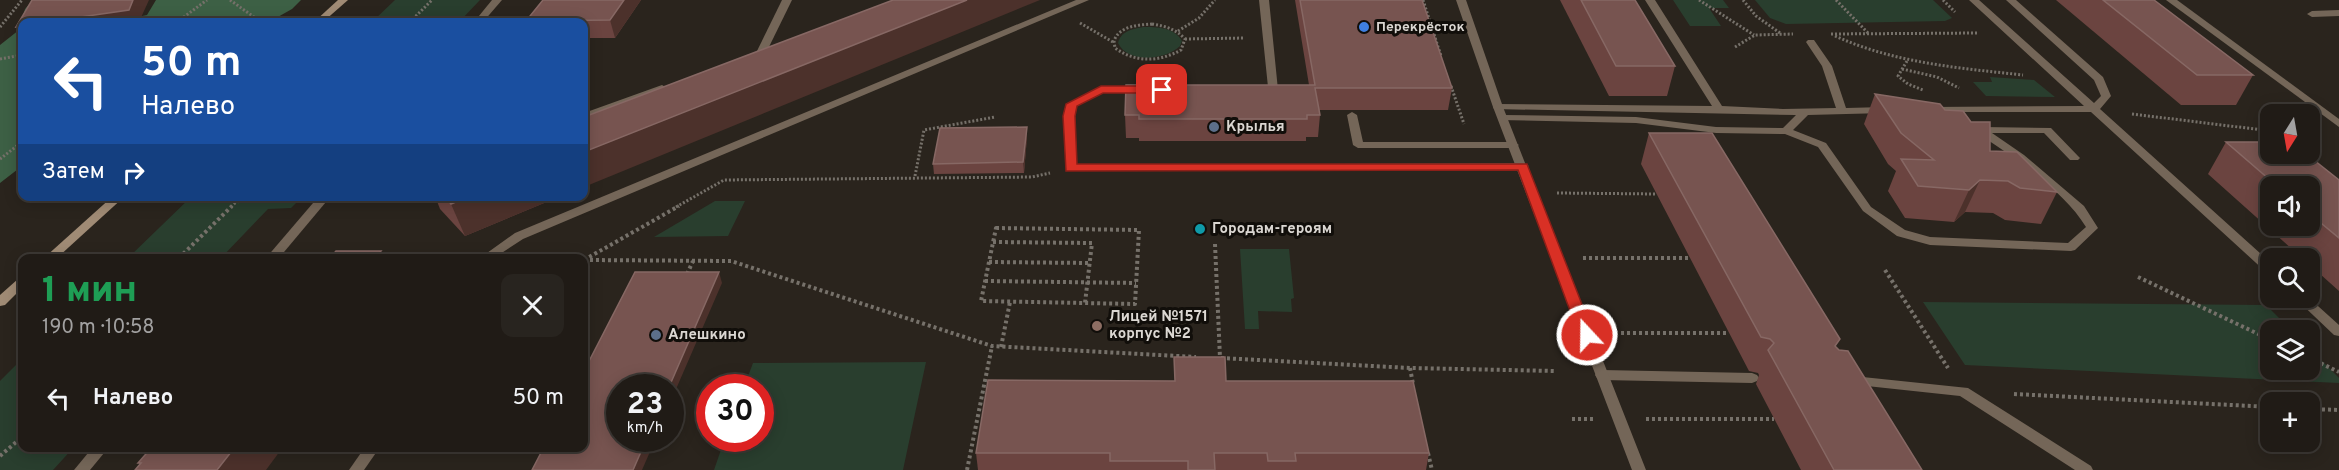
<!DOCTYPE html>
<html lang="ru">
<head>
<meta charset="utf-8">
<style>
  body { margin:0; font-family:Overpass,sans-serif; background:#28241f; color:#f1f3f6; height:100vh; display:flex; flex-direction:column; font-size:22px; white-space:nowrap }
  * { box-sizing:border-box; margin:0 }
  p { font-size:20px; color:#a2a1a1 }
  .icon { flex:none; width:33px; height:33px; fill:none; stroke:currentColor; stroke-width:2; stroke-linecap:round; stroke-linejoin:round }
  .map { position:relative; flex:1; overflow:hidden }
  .details { position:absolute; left:18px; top:254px; width:570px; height:198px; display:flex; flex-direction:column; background:#201b16; border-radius:12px; box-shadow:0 3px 15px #0003,0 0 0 2px #3d3935 }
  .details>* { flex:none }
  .hud { position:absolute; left:18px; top:18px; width:570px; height:183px; border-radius:12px; box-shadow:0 3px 15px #0003,0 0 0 2px #3d3935; background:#1a4fa0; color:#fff; overflow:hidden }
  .needle { width:39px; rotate:191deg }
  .fabs { position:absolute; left:2260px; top:104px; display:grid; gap:12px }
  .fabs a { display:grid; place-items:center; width:60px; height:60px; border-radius:12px; background:#201b16; box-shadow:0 3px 15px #0003,0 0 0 2px #3d3935; font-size:30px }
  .speed { position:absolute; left:606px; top:374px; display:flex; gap:12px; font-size:30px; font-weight:700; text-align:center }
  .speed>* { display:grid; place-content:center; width:78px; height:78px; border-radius:50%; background:#201b16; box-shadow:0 3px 15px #0003,0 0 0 2px #3d3935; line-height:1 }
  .speed small { font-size:15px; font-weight:400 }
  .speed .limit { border:9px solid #d22; background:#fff; color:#111 }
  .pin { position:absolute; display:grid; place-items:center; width:51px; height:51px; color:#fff; margin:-26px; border-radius:12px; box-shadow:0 3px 9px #0006 }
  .me { position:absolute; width:66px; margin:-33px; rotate:339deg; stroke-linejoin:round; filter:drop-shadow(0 0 4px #0008) }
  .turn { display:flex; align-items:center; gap:21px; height:126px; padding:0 24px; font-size:27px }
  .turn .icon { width:78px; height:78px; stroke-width:2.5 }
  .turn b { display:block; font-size:42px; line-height:51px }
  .then { display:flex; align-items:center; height:57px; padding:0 24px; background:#0003; gap:12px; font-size:22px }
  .round { display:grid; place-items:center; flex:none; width:63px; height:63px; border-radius:12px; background:#28241f }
  .summary { display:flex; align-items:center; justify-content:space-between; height:102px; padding:0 24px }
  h1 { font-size:36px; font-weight:800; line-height:45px; color:#1e9e55 }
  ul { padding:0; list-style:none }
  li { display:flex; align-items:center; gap:18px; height:84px; padding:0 24px }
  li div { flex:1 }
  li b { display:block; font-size:22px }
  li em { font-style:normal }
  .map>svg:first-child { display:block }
  .green { fill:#293e2e }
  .forest { fill:#3d6045 }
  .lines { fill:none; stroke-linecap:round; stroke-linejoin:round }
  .path-far1 { stroke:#76716a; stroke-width:3; stroke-dasharray:2 2; stroke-linecap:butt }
  .path { stroke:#76716a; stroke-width:4; stroke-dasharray:3 3; stroke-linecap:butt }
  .lane { fill:#746658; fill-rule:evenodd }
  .street { fill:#746658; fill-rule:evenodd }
  .secondary { fill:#a08b75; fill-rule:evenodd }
  .wall { fill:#6b4440; fill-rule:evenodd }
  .shaded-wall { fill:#4c312b }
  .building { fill:#775450; stroke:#876864; stroke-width:1.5 }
  .route { fill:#d93025; stroke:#8d1f18; stroke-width:1.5 }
  .shop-dot { fill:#3f7fe0; stroke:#110e0a; stroke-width:2 }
  .service-dot { fill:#5c6f8a; stroke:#110e0a; stroke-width:2 }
  .culture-dot { fill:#0f9aa8; stroke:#110e0a; stroke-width:2 }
  .education-dot { fill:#8d6e63; stroke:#110e0a; stroke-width:2 }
  .labels { text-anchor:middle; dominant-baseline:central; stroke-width:6; stroke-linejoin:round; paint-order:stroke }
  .far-poi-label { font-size:14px; font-weight:bold; fill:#dbd7d2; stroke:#110e0a; text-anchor:start }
  .poi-label { font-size:15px; font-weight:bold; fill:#dbd7d2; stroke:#110e0a; text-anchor:start }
</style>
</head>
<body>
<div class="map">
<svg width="2339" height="470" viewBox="0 0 2339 470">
  <rect width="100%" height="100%" fill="#2a241d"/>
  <g class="green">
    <polygon points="395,0 480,0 459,22 372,22"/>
    <polygon points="1673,0 1723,0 1729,8 1709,8 1721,26 1690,26"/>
    <polygon points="1755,0 1933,0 1952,18 1945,21 1786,24 1770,18"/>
    <path d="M1143,27C1157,27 1174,27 1182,41L1180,46C1166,60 1128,64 1118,43C1121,31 1132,29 1143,27Z"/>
    <polygon points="1990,77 2034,80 2055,97 1986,96 1973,82 1992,82"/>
    <polygon points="191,197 191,196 302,197 291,208 268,209 221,258 128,258"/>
    <polygon points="715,201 745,201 728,236 654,237"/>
    <polygon points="1240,249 1289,249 1294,298 1291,299 1292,312 1258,311 1259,329 1245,329"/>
    <polygon points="1923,302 2266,305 2291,330 2271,330 2271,369 2310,369 2310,349 2339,378 2339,383 1965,365"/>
    <polygon points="22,359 22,447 74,447 53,470 0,470 0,381"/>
    <polygon points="926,362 903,470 714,470 725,438 760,438 760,387 744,387 753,363"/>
  </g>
  <g class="forest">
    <polygon points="33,0 22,22 21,46 22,166 0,183 0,45 19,30 25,9"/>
    <polygon points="156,0 301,0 292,9 269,22 221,22 223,19 214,19 209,22 113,22 147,15"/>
  </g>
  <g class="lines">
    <g class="path-far1">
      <polyline points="230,0 261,22"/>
      <polyline points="1423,0 1441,56"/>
      <polyline points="1699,0 1754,35"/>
      <polyline points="1743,0 1756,16 1780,33"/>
      <polyline points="1836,0 1868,33"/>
      <polyline points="1943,0 1955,12"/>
      <polyline points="177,22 207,0"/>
      <polyline points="410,22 432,0"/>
      <polyline points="1080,23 1113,42"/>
      <path d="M1152,24C1165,26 1176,29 1185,39L1181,50C1159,62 1136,63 1115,48L1114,41C1119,26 1138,25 1152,24Z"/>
      <polyline points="0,27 22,0"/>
      <polyline points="1178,31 1199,18 1215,0"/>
      <polyline points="1831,34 1979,33"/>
      <path d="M1835,36C1895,63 1958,68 2023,75"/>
      <polyline points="1185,39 1245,38"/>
      <polyline points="1735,47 1755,35 1793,34"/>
      <polyline points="0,59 22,55"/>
      <polyline points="1907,61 1898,76 1908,84 1923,90"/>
      <polyline points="1902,69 1937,77 1959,88"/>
      <polyline points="1451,86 1464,124"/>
      <polyline points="2132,114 2271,131"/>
      <polyline points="2310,135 2320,137"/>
      <polyline points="0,159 22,142"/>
      <polyline points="915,176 924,130 995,117"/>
      <polyline points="1557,193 1657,194"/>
      <polyline points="238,202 251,196"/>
      <polyline points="231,207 242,196"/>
      <polyline points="676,207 724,180 1032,177 1050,173"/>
    </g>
    <g class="path">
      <polygon points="996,228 1139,230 1135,304 981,301"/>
      <polyline points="993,242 1092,243 1085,303"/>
      <polyline points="1215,244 1220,358"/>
      <polyline points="179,258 232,206"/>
      <polyline points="1583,258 1690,258"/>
      <polyline points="584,260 731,261 992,346 1196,357"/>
      <polyline points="584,260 679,206"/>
      <polyline points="989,262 1089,263"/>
      <polyline points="1885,270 1948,368"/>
      <polyline points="687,274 693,261"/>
      <polyline points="2138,277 2271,340"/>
      <polyline points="985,281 1136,283"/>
      <polyline points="1615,333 1729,333"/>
      <polyline points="1001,347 1010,302"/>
      <polyline points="1221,358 1410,368 1556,371"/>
      <polyline points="2310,358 2339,372"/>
      <polyline points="1410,368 1413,384"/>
      <polyline points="2014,394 2271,407"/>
      <polyline points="2310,409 2339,410"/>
      <polyline points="1572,419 1595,419"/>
      <polyline points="1646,419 1774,419"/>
      <polyline points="1428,453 1432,470"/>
      <polyline points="0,456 22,437"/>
      <polyline points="967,470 992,346"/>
    </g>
    <g class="lane">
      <polygon points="782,0 792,0 766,53 764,55 758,55 756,53"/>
      <polygon points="1076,0 1089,0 523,239 494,258 480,258 515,233"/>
      <path d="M1259,0H1269L1278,90C1273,95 1261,95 1256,90L1257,88L1268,87Z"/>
      <path d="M1645,0H1655L1722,106L1783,109L1836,108L1822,66L1806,42L1808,40H1814L1832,66L1846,108L1885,107L1890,110L1885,113L1808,115L1793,130L1826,143L1871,207L1905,230L1930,237L2068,243L2086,227C2063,189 2010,155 1973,130L1972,128L1977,125L1982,127L2051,128L2078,156L2080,158L2078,160H2070L2044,133H1992L2024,155L2084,206L2098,228L2075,250L2071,251L1930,245L1897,236L1863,211L1818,147L1785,134L1716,133L1636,123L1499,120L1498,118L1503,115L1636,117L1716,127L1783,128L1796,115L1494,109L1493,107L1494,105L1498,104L1712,106Z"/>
      <polygon points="1969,0 1979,0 2094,103 2101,96 2094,80 2006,0 2016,0 2103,77 2111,96 2100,109 2271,263 2271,274 2267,273 2091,112 1926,112 1925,110 1930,107 2084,106"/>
      <polygon points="2166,0 2177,0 2339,119 2339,127"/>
      <polygon points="2339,10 2339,16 2312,17 2307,14 2312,11"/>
      <polygon points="662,85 667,88 666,90 584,119 584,113"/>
      <polygon points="1101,86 1142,87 1147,90 1142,93 1103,92 1077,106 1074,116 1076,165 1523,163 1529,166 1523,169 1067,170 1064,116 1067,104"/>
      <polygon points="1352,112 1357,115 1363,142 1514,142 1519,145 1514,148 1358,148 1353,145 1347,115"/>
      <polygon points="2294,297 2308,297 2339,325 2339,336 2334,335"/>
      <polygon points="1602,370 1752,373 1757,375 1759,378 1757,381 1752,383 1602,380 1597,378 1595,375 1597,372"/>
      <polygon points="1853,376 1968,388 2091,466 2093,470 2075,470 1960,396 1848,384 1846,381 1848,378"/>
      <polygon points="365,447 380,447 364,470 349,470"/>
    </g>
    <g class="street">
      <polygon points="492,0 502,0 483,22 474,22"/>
      <polygon points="1456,0 1466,0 1503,107 1646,470 1632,470 1493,107"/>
      <polygon points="319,196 331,196 279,258 266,258"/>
      <polygon points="93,447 109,447 90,470 74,470"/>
    </g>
    <g class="secondary">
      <polygon points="338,0 348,0 323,22 314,22"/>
      <polygon points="113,196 125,196 57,258 44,258"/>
      <polygon points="22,278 22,288 5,305 0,306 0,295 18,279"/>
    </g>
  </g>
  <g class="wall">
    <polygon points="543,0 641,0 615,38 584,38 584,22 527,22 526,21"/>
    <polygon points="1295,0 1422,0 1452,88 1448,110 1319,110 1320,115 1318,137 1306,137 1306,141 1139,141 1139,138 1126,138 1125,115 1309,85"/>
    <polygon points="1560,0 1635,0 1675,66 1667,96 1609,96"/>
    <polygon points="2056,0 2154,0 2253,75 2236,105 2181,105"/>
    <polygon points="1875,94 1945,110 1990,151 2057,192 2041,224 2005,220 1993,213 1965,212 1954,222 1905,218 1888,191 1896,171 1888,164 1864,124"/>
    <polygon points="1027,127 1027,137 1024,173 934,174 933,164"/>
    <polygon points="1649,133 1837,348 1922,470 1801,470 1756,384 1759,375 1758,373 1749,371 1641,164"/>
    <path d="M2226,142L2339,180V291L2310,265V258H2302L2208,174ZM2271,186H2310V225H2271Z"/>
    <polygon points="435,196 561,196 465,236 440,209"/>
    <polygon points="1226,381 1429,453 1426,470 978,470 976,453"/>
  </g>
  <g class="shaded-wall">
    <polygon points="133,0 149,0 139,22 46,22"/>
    <polygon points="624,0 641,0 615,38 610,20"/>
    <polygon points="967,0 1040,0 584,187 584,152"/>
    <polygon points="22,26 22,38 16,27"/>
    <polygon points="1027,127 1027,137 1024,173 1023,162"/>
    <polygon points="1980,180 1965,212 1954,222 1969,190"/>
    <polygon points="470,196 561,196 465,236 451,204"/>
    <polygon points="381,251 384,258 375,258"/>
    <polygon points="719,272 722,283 670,403 670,387 669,387"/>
    <polygon points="647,438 656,438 642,470 633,470"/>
    <polygon points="235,447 283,447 266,470 217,470"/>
  </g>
  <g class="building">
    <polygon points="32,0 133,0 129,10 46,22 22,22 22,26 16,27"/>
    <polygon points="543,0 624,0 610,20 526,21"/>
    <polygon points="893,0 967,0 584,152 584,117"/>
    <polygon points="1300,0 1422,0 1452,88 1315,88 1320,115 1307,115 1307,119 1139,119 1139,115 1125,115 1126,85 1315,85"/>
    <polygon points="1581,0 1635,0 1675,66 1616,66"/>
    <polygon points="2103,0 2154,0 2253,75 2197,75"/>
    <polygon points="1875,94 1940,104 1945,110 1963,111 1971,122 1990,122 1990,151 2017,152 2057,192 2020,188 2008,181 1980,180 1969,190 1918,186 1901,159 1934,160 1901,133"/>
    <polygon points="1027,127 1023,162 933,164 940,128"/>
    <polygon points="1649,133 1712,133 1840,339 1835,346 1839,350 1848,351 1922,470 1834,470 1768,350 1774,343 1770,339 1761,337"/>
    <polygon points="2226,142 2271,142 2271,153 2305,153 2339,180 2339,238 2310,214 2310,186 2277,186"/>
    <polygon points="445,196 470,196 451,204"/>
    <polygon points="336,251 381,251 375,258 330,258"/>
    <polygon points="635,272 719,272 669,387 620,387 620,438 647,438 633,470 532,470 544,447 584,447 584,371"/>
    <polygon points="1174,357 1225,357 1226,381 1413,381 1429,453 1295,453 1296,461 1268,461 1267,453 1214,453 1215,470 1188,470 1188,461 1110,461 1110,453 976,453 988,380 1175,381"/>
    <polygon points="152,447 235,447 217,470 135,470 141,463 138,463"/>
  </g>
  <polygon class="route" points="1101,86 1162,86 1168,90 1162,93 1103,93 1077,106 1075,116 1077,164 1527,164 1594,335 1587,340 1579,335 1518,170 1066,171 1063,116 1066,104"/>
  <circle class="shop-dot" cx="1364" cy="27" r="6"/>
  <g class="service-dot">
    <circle cx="1214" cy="127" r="6"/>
    <circle cx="656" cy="335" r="6"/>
  </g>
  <circle class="culture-dot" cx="1200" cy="229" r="6"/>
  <circle class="education-dot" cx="1097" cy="326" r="6"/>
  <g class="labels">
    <g class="far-poi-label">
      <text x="1376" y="27">Перекрёсток</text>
    </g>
    <g class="poi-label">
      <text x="1226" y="127">Крылья</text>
      <text x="1212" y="229">Городам-героям</text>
      <text x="1109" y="317">Лицей №1571<tspan x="1109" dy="17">корпус №2</tspan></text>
      <text x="668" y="335">Алешкино</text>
    </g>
  </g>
</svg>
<div class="fabs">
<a><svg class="needle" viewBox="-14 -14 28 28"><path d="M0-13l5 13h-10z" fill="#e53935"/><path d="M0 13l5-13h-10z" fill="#a2a1a1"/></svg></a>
<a><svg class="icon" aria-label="sound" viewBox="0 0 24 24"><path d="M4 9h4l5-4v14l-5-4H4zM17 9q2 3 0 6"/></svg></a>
<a><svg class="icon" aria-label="search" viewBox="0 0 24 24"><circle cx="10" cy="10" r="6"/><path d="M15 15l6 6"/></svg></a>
<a><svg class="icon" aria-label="layers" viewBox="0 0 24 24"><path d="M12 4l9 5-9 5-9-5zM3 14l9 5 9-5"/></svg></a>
<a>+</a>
</div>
<div class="speed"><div>23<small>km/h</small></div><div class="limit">30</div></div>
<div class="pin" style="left:1162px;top:90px;background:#d93025"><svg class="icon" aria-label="arrive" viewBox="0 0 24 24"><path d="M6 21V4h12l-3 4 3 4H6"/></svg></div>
<svg class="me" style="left:1587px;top:335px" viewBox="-20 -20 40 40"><circle r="17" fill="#d93025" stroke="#fff" stroke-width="3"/><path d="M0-11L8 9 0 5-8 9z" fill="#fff"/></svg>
<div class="hud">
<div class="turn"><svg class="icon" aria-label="left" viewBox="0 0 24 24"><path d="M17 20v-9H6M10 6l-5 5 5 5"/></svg><div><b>50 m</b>Налево</div></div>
<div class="then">Затем<svg class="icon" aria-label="right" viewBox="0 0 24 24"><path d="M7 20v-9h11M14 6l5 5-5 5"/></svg></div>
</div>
<section class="details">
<div class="summary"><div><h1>1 мин</h1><p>190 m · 10:58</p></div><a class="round"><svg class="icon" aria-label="close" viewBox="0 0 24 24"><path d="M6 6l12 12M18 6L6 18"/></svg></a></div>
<ul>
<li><svg class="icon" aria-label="left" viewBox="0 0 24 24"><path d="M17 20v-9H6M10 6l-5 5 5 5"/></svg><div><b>Налево</b></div><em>50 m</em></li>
</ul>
</section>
</div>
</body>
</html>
